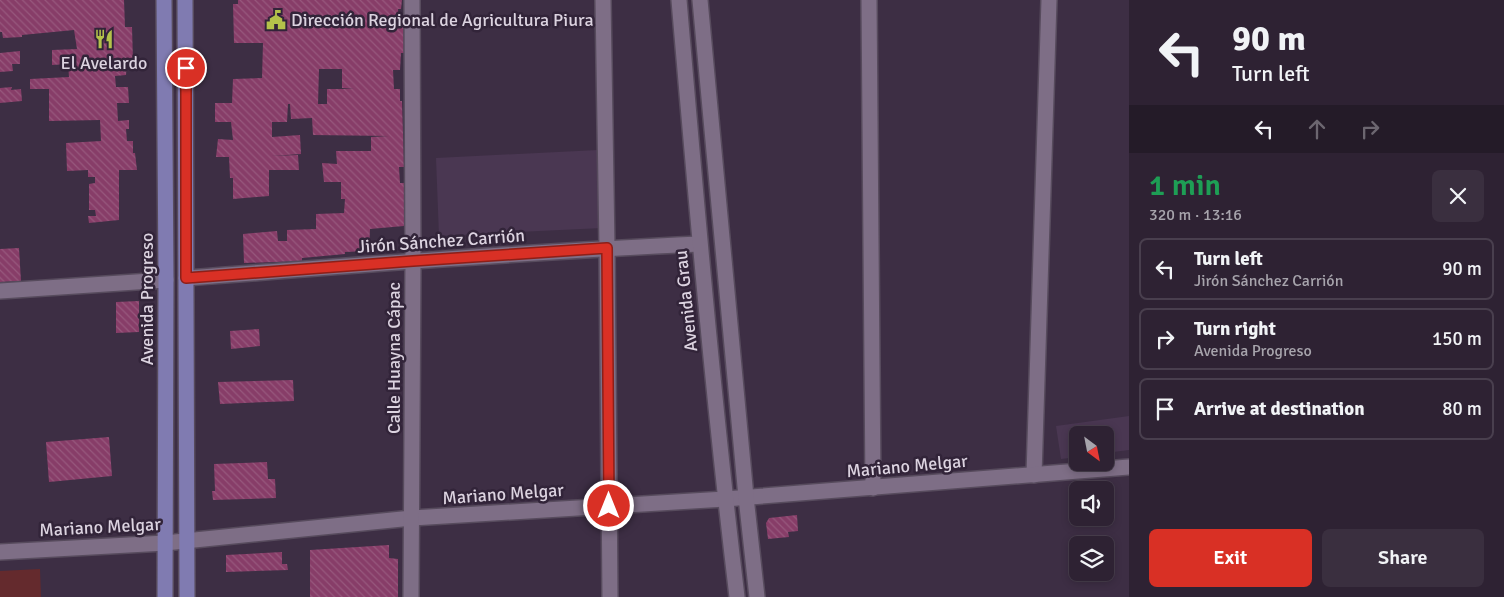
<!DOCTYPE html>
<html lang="en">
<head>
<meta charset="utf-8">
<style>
  body { margin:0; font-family:Signika,sans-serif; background:#3a2f3f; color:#f1f3f6; height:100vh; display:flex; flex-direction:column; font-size:19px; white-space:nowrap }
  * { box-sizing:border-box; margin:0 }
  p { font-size:16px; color:#a7a4ac }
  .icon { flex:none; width:28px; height:28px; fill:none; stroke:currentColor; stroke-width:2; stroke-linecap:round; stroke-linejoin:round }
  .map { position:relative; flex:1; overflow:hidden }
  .details { display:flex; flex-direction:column; background:#2e2233; width:375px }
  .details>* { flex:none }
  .guide { background:#2e2233; color:#f1f3f6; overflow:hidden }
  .needle { width:32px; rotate:148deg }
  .controls { position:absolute; left:1069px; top:426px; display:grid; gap:10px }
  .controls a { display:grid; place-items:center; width:45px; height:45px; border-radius:8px; background:#2e2233; box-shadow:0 2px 8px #0003,0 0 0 1px #493f4e; font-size:25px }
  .pin { position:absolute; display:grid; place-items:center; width:42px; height:42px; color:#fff; margin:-21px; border:2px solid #fff; border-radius:50%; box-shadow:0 1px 5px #0007 }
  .me { position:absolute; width:55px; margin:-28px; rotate:0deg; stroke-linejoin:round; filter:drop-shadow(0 0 4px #0008) }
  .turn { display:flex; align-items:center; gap:18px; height:105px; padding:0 20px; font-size:22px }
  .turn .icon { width:65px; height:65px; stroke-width:2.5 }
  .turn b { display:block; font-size:35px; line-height:42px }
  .lanes { display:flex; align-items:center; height:48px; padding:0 20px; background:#0003; justify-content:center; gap:25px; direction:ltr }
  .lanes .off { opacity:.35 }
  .round { display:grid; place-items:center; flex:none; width:52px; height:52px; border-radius:8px; background:#3a2f3f }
  .overview { display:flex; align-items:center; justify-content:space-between; height:85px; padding:0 20px }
  h1 { font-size:30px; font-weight:600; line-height:38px; color:#1e9e55 }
  .button { display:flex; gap:10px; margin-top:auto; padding:10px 20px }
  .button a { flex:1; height:58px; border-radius:8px; background:#d93025; color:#fff; font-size:20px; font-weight:600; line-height:58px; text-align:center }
  .button a+a { background:#3a2f3f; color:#f1f3f6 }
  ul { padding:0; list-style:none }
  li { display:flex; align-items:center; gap:15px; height:62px; margin:0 10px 8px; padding:0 10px; border:2px solid #493f4e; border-radius:8px }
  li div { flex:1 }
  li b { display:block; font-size:19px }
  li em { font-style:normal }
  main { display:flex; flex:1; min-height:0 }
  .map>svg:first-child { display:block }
  .built { fill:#4a3752 }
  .green { fill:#642a2d }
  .building { fill:url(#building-back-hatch); fill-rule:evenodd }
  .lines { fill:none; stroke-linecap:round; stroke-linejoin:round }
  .minor-casing { stroke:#574b5d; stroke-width:18 }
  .tertiary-casing { stroke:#574b5d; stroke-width:18 }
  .primary-casing { stroke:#574b5d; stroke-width:18 }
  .minor { stroke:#7e6e86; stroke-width:15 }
  .tertiary { stroke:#7e6e86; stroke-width:15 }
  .primary { stroke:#807bb1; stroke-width:15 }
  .route-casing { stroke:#8d1f18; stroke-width:12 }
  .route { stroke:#d93025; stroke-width:9 }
  .labels { text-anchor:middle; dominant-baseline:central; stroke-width:5; stroke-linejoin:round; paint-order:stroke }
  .poi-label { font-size:18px; fill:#dcd3e0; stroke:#322439; text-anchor:start }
  .street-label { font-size:18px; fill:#dcd3e0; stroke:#322439 }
</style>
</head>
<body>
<main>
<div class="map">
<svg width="1129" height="597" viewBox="0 0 1129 597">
  <defs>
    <pattern id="building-back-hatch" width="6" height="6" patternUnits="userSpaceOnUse" patternTransform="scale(1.25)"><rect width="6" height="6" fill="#873d68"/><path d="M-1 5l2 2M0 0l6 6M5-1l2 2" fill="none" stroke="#97587d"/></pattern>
  </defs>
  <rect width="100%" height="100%" fill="#3d2e44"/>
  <g class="built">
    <polygon points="598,150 602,228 439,236 436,158"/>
    <polygon points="1129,416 1129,450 1105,453 1105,435 1078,435 1077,457 1061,459 1056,426"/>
  </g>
  <polygon class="green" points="40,569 41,597 0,597 0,571"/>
  <g class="building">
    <polygon points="0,0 124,0 125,27 132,27 133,61 127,61 126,75 115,76 116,87 128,87 129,103 117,103 118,121 129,120 129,129 126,129 127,141 133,141 133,153 135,153 137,170 119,170 119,220 89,223 88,216 96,216 95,210 89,210 89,184 95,183 95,177 88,177 88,170 67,171 66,143 101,141 100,120 49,121 49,89 30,89 30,79 69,77 68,64 52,65 52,50 77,49 74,30 22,35 22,37 3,38 2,32 0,32"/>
    <path d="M238,0H402L401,9H398L399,27H405L404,53H401L400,70H393L394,89H400V101H402L404,167H399L400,183H405L404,226L370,229L369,251L345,252V254L302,258V261L244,263L243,234L277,231L278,241H287V230L316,229V214L344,213L345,199H341V182H324L322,163L337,164L336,151H371V137L389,136L313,135L312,118L291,119L290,104H288L287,122H272V137L300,135L301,154L271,156L298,155L299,170H269V196L233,199V178H230L229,157H216L218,139L233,140L231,122H215V103H232L233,79L262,78L263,43H234L233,4H238ZM319,69H342V88L354,89H327V104H318Z"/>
    <polygon points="20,51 20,64 12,64 13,71 0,72 0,53"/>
    <polygon points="12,87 11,90 21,89 22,101 0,103 0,88"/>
    <polygon points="19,248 21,281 0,282 0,249"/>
    <polygon points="139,301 139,332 116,333 116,302"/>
    <polygon points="259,329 260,346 231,349 230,331"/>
    <polygon points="293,380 294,401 220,404 218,382"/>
    <polygon points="109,437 112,476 49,482 46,442"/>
    <polygon points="267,462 268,479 275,479 276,498 213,500 212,491 215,491 214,464"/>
    <polygon points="797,515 798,531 788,532 789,537 768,539 766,523 769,518"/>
    <polygon points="389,545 389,558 398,559 398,597 310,597 310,550"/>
    <polygon points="282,552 282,564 287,564 288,570 226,572 226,555"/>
  </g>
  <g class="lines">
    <defs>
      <g id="minor">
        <polyline points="603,0 607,248 610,597"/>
        <polyline points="869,0 873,488"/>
        <path d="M186,278C357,265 528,252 699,244"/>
        <polyline points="0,291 166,280"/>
        <polyline points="1034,475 1049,0"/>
        <polyline points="0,552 165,543 412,518 725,499 1129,467"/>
        <polyline points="411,597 413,261 412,0"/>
      </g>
      <g id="tertiary">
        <path d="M679,0C696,199 713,398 737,597"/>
        <polyline points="700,0 746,497 757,597"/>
      </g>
      <g id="primary">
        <polyline points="164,0 166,280 165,597"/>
        <polyline points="185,0 187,597"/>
      </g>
    </defs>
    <use href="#minor" class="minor-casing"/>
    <use href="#tertiary" class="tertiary-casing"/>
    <use href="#primary" class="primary-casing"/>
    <use href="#minor" class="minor"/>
    <use href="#tertiary" class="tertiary"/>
    <use href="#primary" class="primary"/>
  </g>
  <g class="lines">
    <defs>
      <polyline id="route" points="186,68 186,278 413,261 607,248 609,506"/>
    </defs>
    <use href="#route" class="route-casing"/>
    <use href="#route" class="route"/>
  </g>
  <defs>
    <symbol id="civic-bare" viewBox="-9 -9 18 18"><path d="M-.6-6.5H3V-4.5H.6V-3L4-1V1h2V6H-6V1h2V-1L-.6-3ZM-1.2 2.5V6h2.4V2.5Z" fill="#b4c24a" stroke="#322439" stroke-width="2.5" paint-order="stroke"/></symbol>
    <symbol id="restaurant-bare" viewBox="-9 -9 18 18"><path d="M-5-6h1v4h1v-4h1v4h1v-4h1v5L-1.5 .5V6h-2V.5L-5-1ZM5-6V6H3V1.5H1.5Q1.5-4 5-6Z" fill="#b4c24a" stroke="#322439" stroke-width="2.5" paint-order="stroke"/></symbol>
  </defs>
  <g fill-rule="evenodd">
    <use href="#civic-bare" x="262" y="6" width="28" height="28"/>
    <use href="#restaurant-bare" x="90" y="25" width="28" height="28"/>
  </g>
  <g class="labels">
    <g class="poi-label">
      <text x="291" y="20">Dirección Regional de Agricultura Piura</text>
      <text x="104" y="63" text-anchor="middle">El Avelardo</text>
    </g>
    <g class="street-label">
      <text transform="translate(441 241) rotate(-4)">Jirón Sánchez Carrión</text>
      <text transform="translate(147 299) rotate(-90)">Avenida Progreso</text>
      <text transform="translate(686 301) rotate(-96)">Avenida Grau</text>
      <text transform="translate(394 358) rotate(-90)">Calle Huayna Cápac</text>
      <text transform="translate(907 466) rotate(-5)">Mariano Melgar</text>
      <text transform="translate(503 494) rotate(-4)">Mariano Melgar</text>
      <text transform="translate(100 527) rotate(-3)">Mariano Melgar</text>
    </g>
  </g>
</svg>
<div class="controls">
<a><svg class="needle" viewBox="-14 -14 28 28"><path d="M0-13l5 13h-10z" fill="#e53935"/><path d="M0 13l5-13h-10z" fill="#a7a4ac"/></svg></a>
<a><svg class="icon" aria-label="sound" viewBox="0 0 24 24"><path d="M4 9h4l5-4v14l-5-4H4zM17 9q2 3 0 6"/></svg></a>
<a><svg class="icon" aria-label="layers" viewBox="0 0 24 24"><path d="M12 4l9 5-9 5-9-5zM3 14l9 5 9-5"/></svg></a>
</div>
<div class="pin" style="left:186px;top:68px;background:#d93025"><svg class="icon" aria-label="arrive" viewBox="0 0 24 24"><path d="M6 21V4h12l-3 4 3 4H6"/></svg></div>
<svg class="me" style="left:609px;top:506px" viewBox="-20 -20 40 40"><circle r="17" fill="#d93025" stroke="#fff" stroke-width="3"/><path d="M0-11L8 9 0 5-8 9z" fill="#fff"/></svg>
</div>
<section class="details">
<div class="guide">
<div class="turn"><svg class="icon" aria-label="left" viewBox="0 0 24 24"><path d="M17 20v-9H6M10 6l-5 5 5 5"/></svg><div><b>90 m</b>Turn left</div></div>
<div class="lanes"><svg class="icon" aria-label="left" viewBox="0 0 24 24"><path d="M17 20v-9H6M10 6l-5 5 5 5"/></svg><svg class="icon off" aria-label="ahead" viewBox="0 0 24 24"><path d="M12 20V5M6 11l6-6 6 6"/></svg><svg class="icon off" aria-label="right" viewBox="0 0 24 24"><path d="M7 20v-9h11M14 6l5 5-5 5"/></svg></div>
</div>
<div class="overview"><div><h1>1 min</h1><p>320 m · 13:16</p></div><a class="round"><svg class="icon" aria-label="close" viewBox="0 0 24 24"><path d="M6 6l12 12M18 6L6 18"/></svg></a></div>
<ul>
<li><svg class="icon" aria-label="left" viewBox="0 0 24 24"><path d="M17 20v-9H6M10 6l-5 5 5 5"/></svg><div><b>Turn left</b><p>Jirón Sánchez Carrión</p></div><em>90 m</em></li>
<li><svg class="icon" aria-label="right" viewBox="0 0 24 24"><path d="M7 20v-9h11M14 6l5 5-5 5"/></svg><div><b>Turn right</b><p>Avenida Progreso</p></div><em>150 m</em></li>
<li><svg class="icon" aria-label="arrive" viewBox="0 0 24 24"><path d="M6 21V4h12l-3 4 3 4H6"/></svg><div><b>Arrive at destination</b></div><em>80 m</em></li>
</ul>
<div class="button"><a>Exit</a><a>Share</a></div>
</section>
</main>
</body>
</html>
